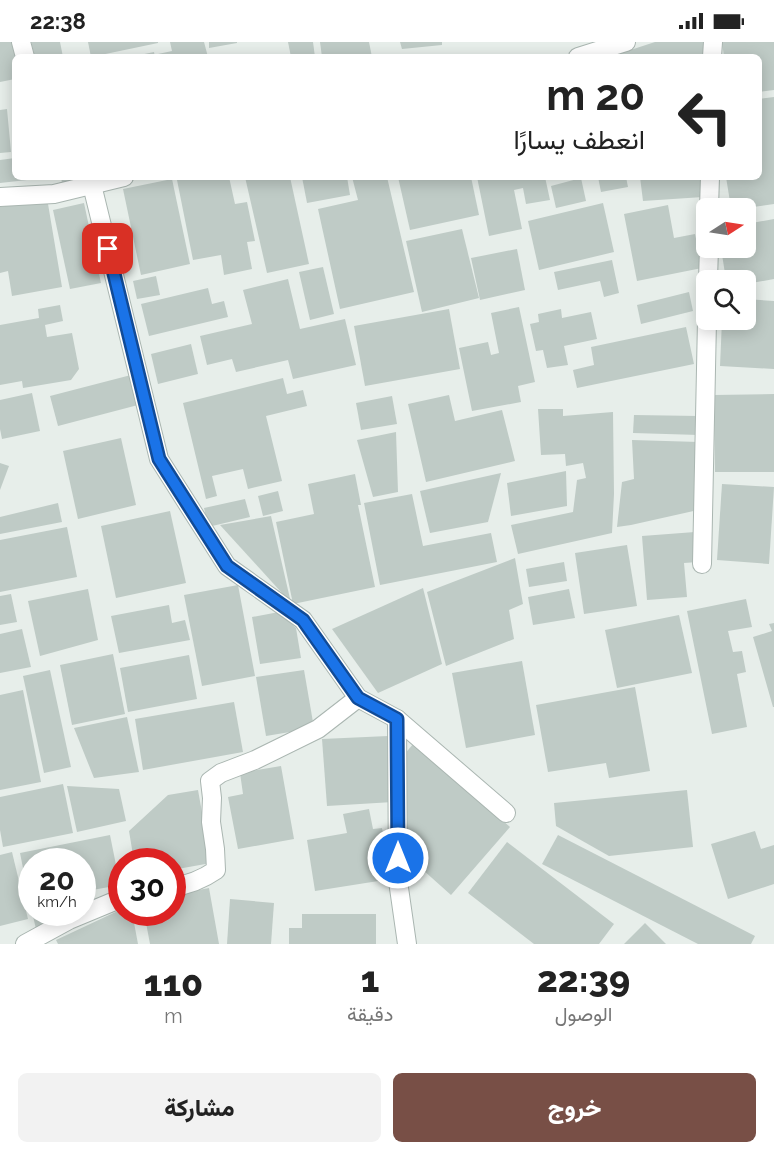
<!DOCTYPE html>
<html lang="ar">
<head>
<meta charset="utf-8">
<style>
  body { margin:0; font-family:Raleway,Vazirmatn,sans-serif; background:#f2f2f2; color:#222; direction:rtl; height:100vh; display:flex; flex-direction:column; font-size:22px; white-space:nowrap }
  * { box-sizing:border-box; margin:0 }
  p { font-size:20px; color:#767676 }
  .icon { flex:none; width:33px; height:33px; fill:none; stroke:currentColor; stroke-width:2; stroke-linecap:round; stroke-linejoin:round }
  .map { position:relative; height:902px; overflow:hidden; direction:ltr }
  .panel { display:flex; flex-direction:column; background:#fff; flex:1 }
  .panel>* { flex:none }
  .hud { position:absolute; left:12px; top:12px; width:750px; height:126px; border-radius:9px; box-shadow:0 3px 15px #0003; direction:rtl; background:#fff; color:#222; overflow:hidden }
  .needle { width:39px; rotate:78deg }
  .controls { position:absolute; left:696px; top:156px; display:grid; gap:12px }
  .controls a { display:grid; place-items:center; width:60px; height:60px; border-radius:9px; background:#fff; box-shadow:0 3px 15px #0003; font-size:30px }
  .speed { position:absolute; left:18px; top:806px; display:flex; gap:12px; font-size:30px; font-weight:700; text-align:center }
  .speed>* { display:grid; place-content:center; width:78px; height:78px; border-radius:50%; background:#fff; box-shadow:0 3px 15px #0003; line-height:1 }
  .speed small { font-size:15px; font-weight:400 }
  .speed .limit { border:9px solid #d22; background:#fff; color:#111 }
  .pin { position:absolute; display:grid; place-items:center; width:51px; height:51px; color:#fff; margin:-26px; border-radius:12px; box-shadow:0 3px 9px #0006 }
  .me { position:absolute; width:66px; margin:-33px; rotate:0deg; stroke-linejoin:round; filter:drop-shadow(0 0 4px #0008) }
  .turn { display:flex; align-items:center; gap:21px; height:126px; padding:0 18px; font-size:27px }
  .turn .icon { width:78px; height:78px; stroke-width:2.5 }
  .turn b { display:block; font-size:42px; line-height:51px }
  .eta { display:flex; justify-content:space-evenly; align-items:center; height:102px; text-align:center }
  .eta b { font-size:36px; font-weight:800; line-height:42px }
  .primary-button { display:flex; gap:12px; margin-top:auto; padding:12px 18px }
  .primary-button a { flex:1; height:69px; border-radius:9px; background:#784f46; color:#fff; font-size:24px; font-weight:800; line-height:69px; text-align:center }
  .primary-button a+a { background:#f2f2f2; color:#222 }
  .status { display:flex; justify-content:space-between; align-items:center; height:42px; padding:0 30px; background:#fff; direction:ltr }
  .status svg { height:16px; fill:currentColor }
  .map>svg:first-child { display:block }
  .building { fill:#bfcbc6 }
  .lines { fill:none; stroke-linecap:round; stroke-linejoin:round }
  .street-casing { stroke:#aab6b1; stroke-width:20 }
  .street { stroke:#fff; stroke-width:18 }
  .route-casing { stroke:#114b97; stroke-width:15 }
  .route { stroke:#1a73e8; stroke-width:10 }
</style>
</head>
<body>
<div class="status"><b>22:38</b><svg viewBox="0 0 49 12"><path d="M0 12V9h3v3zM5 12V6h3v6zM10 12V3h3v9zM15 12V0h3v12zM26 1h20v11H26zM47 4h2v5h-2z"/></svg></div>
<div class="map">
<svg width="774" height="902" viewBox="0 0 774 902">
  <rect width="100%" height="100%" fill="#e7eeea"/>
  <g class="building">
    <polygon points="0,0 15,0 18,15 15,15 15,37 0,40"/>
    <polygon points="31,0 60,0 63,15 35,15"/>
    <polygon points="88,0 158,0 158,1 91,15"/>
    <polygon points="170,0 204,0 208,15 159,15 158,12 172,9"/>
    <polygon points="209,0 237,0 237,1 209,6"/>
    <polygon points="288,0 313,0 315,15 291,15"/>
    <polygon points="320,0 369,0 372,15 322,15"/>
    <polygon points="400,0 442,0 442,3 402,7"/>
    <polygon points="655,0 706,0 706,15 609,15"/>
    <polygon points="722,0 774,0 774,48 759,50 759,15 724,15"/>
    <polygon points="154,10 155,15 135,15 135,14"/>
    <polygon points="774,55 774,162 746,166 731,166 726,135 759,135 759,57"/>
    <polygon points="7,67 11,110 0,111 0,68"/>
    <polygon points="15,116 15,135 26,135 27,138 0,141 0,118"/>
    <polygon points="61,135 83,135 83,136 62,141"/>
    <polygon points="191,135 229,135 235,162 247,160 255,199 247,200 252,227 224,233 221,213 193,218 177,138"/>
    <polygon points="245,135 290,135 309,222 267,231"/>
    <polygon points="302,135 347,135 350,153 307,161"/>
    <polygon points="352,135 387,135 414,250 340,267 318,167 358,158"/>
    <polygon points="398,135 471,135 479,173 410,188"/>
    <polygon points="477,135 545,135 550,158 526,162 523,146 514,148 522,187 489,194"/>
    <polygon points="598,135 626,135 628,145 601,150"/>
    <polygon points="640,135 703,135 703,155 643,159"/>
    <polygon points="581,136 586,159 556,166 551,144"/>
    <polygon points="172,137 190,222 141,233 123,147"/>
    <polygon points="47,156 62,245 12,254 8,229 0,231 0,165"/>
    <polygon points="84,161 101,241 70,247 53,168"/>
    <polygon points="603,161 614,210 539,228 528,179"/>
    <polygon points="668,163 674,196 695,192 702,226 637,239 624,172"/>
    <polygon points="774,177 774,237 746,242 746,238 726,238 721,206 746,206 746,182"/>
    <polygon points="462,187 479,256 422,270 406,199"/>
    <polygon points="517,207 525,248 480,258 471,216"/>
    <polygon points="612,218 619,251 604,255 600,239 558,248 554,230"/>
    <polygon points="323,225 334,272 310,278 299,230"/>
    <polygon points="156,234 160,253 137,257 133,239"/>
    <polygon points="288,237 300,287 345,277 356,323 293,337 288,318 236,330 232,317 207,323 200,294 252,282 243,248"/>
    <polygon points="208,246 212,262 224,259 228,275 149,294 141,262"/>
    <polygon points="689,250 693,269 641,282 637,263"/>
    <polygon points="746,257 774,259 774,327 720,324 722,278 746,278"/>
    <polygon points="60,263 63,279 45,283 47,295 72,291 79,327 71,338 23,346 22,339 0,343 0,283 39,276 38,267"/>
    <polygon points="519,265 535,340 518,344 521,360 472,369 459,306 488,300 491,313 499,311 491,271"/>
    <polygon points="449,267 460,327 365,344 354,284"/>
    <polygon points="561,267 562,276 591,270 597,297 564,304 568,323 547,326 543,308 536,309 530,282 539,280 538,272"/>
    <polygon points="686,285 694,322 577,346 573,328 594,323 591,305"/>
    <polygon points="191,302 198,332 158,342 151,312"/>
    <polygon points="131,333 138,363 58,384 50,354"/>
    <polygon points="283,336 287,352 303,348 307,364 266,374 282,439 248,447 243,427 212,434 217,454 206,457 183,361"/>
    <polygon points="32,351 40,389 2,397 0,387 0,358"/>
    <polygon points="774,352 774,430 715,430 714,353"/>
    <polygon points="449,353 455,379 502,368 515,419 426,440 408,362"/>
    <polygon points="392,354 397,382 361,388 356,361"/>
    <polygon points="538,367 563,367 563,374 613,370 614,452 612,491 518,512 511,483 573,470 577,438 586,436 583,421 566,424 565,412 541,413"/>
    <polygon points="634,373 699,374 699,393 633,391"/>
    <polygon points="396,390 398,450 373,455 357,398"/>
    <polygon points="121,396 136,463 78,477 63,409"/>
    <polygon points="632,398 699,400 698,468 631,483 617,485 622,440 634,437"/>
    <polygon points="0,421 9,424 0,448"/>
    <polygon points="566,429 567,464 511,474 507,441"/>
    <polygon points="501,431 488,480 430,491 420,449"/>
    <polygon points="355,432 361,463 358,463 375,545 293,562 276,480 314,472 308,442"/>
    <polygon points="722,442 774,445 769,522 717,518"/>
    <polygon points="278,449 283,469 263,474 258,454"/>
    <polygon points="412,452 423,504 491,491 497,520 380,543 364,461"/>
    <polygon points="245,457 250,475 208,485 204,466"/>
    <polygon points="58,461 62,480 0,492 0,475"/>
    <polygon points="170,469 186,541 116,556 101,484"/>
    <polygon points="271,474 291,561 220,483"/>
    <polygon points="67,485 77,535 0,550 0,498"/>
    <polygon points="695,490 698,520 684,521 687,555 647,558 642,494"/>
    <polygon points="627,503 637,564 584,572 575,511"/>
    <polygon points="515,516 523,562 509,568 514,597 446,624 427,550"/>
    <polygon points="564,520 567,539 529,545 526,527"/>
    <polygon points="238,543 255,634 202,644 184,553"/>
    <polygon points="423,546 442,622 378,651 332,587"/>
    <polygon points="88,547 98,598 40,614 28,559"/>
    <polygon points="569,547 575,576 533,583 528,555"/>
    <polygon points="11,552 17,580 0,583 0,554"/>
    <polygon points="746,557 752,585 728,589 733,610 742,609 746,630 737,632 747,685 712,692 687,569"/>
    <polygon points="169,563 172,581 185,578 190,598 119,611 111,574"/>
    <polygon points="279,570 296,586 301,616 260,622 252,575"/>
    <polygon points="679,573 692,631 617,646 605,588"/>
    <polygon points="774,581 774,665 773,665 753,595 772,589 769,582"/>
    <polygon points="22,587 31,625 0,631 0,592"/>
    <polygon points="113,612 125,672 72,683 60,623"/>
    <polygon points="189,613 197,657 128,670 120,626"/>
    <polygon points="522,619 535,693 466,706 452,631"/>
    <polygon points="50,628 71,725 44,731 23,634"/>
    <polygon points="304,628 314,686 266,694 256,635"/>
    <polygon points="635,645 650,729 609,736 606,721 548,730 536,663"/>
    <polygon points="23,648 41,740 0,748 0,653"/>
    <polygon points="234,660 243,710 143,728 135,677"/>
    <polygon points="127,675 139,730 94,736 74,686"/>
    <polygon points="388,694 393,760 327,764 322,697"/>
    <polygon points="414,701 510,785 451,853 404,811 403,714"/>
    <polygon points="281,724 294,797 238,807 228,755 243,752 240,731"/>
    <polygon points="63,742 73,791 3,805 0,788 0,755"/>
    <polygon points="67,744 119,747 126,779 77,790"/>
    <polygon points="198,748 211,821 172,828 172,819 134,819 129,789 168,753"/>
    <polygon points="687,748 693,805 609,814 556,784 554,761"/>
    <polygon points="369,767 373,787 382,786 391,837 315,849 307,798 347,791 343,772"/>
    <polygon points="755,789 761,807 774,803 774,842 728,857 711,802"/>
    <polygon points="110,793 120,843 87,849 82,853 82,819 32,819 30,861 20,811"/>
    <polygon points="558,793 755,894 751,902 698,902 542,822"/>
    <polygon points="507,800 614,882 599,902 534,902 468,851"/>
    <polygon points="12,810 28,877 0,884 0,813"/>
    <polygon points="209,846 219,902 150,902 144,870 172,870 172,853"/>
    <polygon points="230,857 274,861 271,902 227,902"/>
    <polygon points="122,867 122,870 132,870 138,902 58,902 56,898"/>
    <polygon points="32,870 59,870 36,887"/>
    <polygon points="302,872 376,872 376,902 289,902 289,886 302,886"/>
    <polygon points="645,881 666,902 624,902"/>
  </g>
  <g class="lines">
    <defs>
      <g id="street">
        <polyline points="21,0 25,15"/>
        <polyline points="578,15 626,0"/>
        <polyline points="712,15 713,0"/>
        <polyline points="92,143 159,417 227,524 303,578 358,656 397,677 506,771"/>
        <polyline points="0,155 54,152 124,135"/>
        <polyline points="709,166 710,135"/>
        <polyline points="708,238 709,206"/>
        <polyline points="702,522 707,278"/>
        <polyline points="397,677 398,839 407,902"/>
        <path d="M172,845C189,843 203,837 216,828L215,807L211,780L212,756L210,739L221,731L255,718L318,687L358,656"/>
        <polyline points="25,902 69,878 122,856"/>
      </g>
    </defs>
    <use href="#street" class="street-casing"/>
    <use href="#street" class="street"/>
  </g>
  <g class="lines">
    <defs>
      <polyline id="route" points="108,207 159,417 227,524 303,578 358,656 397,677 398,816"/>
    </defs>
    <use href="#route" class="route-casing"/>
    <use href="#route" class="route"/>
  </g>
</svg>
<div class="controls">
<a><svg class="needle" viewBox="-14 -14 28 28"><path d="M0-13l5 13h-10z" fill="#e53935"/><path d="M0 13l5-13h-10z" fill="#767676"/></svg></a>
<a><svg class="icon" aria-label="search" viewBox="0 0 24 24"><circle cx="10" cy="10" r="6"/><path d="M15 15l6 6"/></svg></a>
</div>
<div class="speed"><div>20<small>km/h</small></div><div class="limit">30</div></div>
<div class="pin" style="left:108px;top:207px;background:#d93025"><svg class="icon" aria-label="arrive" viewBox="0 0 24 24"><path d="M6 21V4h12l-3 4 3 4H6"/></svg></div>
<svg class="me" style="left:398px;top:816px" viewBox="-20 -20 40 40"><circle r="17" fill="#1a73e8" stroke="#fff" stroke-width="3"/><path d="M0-11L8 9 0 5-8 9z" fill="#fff"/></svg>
<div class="hud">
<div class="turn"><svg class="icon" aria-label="left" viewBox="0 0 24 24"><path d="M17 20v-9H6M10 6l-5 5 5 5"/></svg><div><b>20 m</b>انعطف يسارًا</div></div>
</div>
</div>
<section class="panel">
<div class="eta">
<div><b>22:39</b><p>الوصول</p></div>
<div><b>1</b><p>دقيقة</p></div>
<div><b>110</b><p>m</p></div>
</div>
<div class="primary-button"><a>خروج</a><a>مشاركة</a></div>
</section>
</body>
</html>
